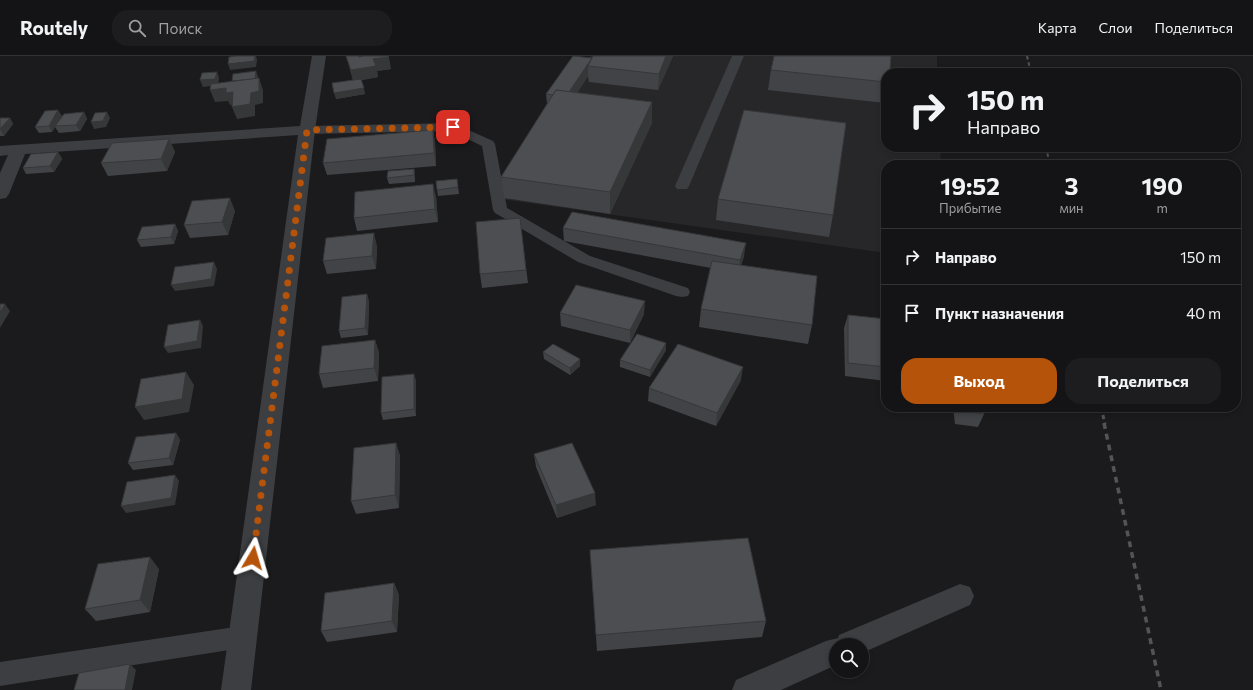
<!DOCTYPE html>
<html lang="ru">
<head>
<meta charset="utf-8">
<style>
  body { margin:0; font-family:Commissioner,sans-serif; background:#1d1d1f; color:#f1f3f6; height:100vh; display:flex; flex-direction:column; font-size:15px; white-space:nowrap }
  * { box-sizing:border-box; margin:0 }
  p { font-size:13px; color:#9d9ea1 }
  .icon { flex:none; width:22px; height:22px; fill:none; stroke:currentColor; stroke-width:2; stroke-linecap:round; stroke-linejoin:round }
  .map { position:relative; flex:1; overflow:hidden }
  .details { position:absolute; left:881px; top:104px; width:360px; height:252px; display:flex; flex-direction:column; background:#141416; border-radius:16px; box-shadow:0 2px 6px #0003,0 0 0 1px #333335 }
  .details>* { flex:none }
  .top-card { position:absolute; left:881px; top:12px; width:360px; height:84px; border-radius:16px; box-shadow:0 2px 6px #0003,0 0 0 1px #333335; background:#141416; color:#f1f3f6; overflow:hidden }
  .fabs { position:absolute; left:829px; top:582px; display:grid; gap:8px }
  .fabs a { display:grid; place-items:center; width:40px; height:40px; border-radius:50%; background:#141416; box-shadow:0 2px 6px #0003,0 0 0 1px #333335; font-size:20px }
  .pin { position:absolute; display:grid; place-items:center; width:34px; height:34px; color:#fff; margin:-17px; border-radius:8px; box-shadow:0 2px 6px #0006 }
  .me { position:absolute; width:44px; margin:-22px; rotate:7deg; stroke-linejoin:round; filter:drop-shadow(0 0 3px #0008) }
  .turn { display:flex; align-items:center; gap:14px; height:84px; padding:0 20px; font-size:18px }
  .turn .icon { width:52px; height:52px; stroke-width:2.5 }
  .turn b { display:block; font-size:28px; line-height:34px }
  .eta { display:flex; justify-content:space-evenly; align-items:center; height:68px; text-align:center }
  .eta b { font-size:24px; font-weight:700; line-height:28px }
  .action { display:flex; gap:8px; margin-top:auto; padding:8px 20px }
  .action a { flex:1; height:46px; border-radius:16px; background:#b45309; color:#fff; font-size:16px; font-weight:700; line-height:46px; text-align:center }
  .action a+a { background:#1d1d1f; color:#f1f3f6 }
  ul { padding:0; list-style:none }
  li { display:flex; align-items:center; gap:12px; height:56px; padding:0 20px; border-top:1px solid #333335 }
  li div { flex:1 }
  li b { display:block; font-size:15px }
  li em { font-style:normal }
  header { display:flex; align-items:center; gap:24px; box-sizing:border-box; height:56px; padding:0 20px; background:#141416; border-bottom:1px solid #333335 }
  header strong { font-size:19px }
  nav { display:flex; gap:22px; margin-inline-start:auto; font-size:14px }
  .search { width:280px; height:36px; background:#1d1d1f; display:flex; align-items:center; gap:10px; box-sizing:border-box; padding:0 14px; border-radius:16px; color:#9d9ea1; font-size:15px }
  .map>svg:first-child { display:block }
  .built { fill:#27272a }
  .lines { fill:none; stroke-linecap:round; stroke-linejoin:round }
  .lane { fill:#3c3e41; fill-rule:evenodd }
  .street { fill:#3c3e41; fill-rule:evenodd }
  .rail-far2 { stroke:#525458; stroke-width:2; stroke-dasharray:3.5 3; stroke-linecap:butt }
  .rail-far1 { stroke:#525458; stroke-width:3; stroke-dasharray:4.5 3.5; stroke-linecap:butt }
  .rail { stroke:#525458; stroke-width:3.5; stroke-dasharray:6 5; stroke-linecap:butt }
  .wall { fill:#424347 }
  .shaded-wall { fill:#363739 }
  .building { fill:#4d4e52; stroke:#363739 }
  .route { stroke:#b45309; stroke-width:7; stroke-dasharray:0 12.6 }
</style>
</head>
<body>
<header>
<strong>Routely</strong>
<div class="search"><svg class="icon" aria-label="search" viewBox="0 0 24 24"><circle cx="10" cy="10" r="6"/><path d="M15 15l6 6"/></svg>Поиск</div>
<nav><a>Карта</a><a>Слои</a><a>Поделиться</a></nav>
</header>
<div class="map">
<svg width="1253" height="634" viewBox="0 0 1253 634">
  <rect width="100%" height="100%" fill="#1b1b1d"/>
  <polygon class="built" points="590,0 937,0 937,17 886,17 886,91 940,91 941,109 886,109 886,197 501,143"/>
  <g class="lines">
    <g class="lane">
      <polygon points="732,0 744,0 689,130 687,133 677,133 675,130"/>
      <polygon points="453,67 493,85 495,88 507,152 590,200 688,232 690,236 688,240 682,241 676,240 578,206 495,157 493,154 482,90 451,75 307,78 301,74 307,70"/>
      <polygon points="242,570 250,573 254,581 250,589 242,592 0,630 0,606"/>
    </g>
    <g class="street">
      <polygon points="312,0 326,0 315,74 251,634 221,634 298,79 25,98 9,138 6,142 0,143 0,117 8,99 0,100 0,90 300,70"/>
      <polygon points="960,528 970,531 974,540 970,549 862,597 862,589 836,589 836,609 781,634 732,634 736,624 826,585 838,582 839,579"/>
    </g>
    <g class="rail-far2">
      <polyline points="1027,0 1031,17"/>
      <polyline points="1046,91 1050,109"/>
    </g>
    <polyline class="rail-far1" points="1101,351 1105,368"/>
    <polyline class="rail" points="1104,367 1161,634"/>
  </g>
  <g class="wall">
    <polygon points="346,0 359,1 391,13 377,15 378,21 361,24 365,38 336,43 353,24"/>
    <polygon points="594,0 673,0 658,34 589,26 588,20 577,37 652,46 652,67 610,158 504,142 501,121 547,48 546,38 592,3"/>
    <polygon points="771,14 886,17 886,43 885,47 768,34"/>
    <polygon points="84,56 87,63 80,75 59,77 55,71 52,76 39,77 35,71 62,60 57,68"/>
    <polygon points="0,62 10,62 13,68 4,80 0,80"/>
    <polygon points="433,74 435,87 436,110 327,119 323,107"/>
    <polygon points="169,83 175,96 167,115 108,120 101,107"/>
    <polygon points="58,96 62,103 54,116 26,118 23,112"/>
    <polygon points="414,113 415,119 415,126 389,128 387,122"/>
    <polygon points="457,123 459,138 438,140 437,134"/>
    <polygon points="436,140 438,166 357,175 354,162"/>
    <polygon points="718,143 833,159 829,181 716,164"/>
    <polygon points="235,155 228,179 190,182 184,169"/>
    <polygon points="520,162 528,227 482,232 480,218"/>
    <polygon points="175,168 178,175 174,188 141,191 137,184"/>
    <polygon points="563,172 744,200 741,209 812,269 808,288 699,271 701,253 711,212 564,185"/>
    <polygon points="377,190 376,213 327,218 323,205"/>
    <polygon points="369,245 368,279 341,282 339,275"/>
    <polygon points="560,257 644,258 630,287 561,270"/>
    <polygon points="848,259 886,263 886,325 845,320 844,272"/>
    <polygon points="375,284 379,297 378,325 323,332 319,318"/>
    <polygon points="666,287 666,294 650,321 620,311 620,304"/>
    <polygon points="543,296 580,310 570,319 544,303"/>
    <polygon points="416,324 416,360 383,364 381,357"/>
    <polygon points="741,324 716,370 648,345 649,332"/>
    <polygon points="953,351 983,351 984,358 978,371 955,368"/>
    <polygon points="176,377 180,384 173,409 133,414 128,407"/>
    <polygon points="396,387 400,400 399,452 356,458 351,445"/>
    <polygon points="534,398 596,449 557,462 536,411"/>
    <polygon points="590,494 766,565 762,581 597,595"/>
    <polygon points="159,513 150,556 96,565 85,553"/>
    <polygon points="394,527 399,539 397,576 327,586 321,575"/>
  </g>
  <g class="shaded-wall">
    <polygon points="255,0 256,0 257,4 256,11 230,14 228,8"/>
    <polygon points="666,0 673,0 658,34 659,18"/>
    <polygon points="389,1 391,13 377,15 378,21 353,26 351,14 373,3"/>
    <polygon points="592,2 592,10 588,10 588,20 567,53 566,41"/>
    <polygon points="256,15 258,21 257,29 234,32"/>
    <polygon points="217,16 219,22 218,29 203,31 200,24"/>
    <polygon points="259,22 263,34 263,47 255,49 255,60 237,63 232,51 251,37"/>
    <polygon points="226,32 233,36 238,48 230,49 228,45 215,46 210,34"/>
    <polygon points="364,32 365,38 336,43 334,37"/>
    <polygon points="652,46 652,67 610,158 610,136"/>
    <polygon points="58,54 62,60 52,76 49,70"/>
    <polygon points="84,56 87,63 80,75 76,69"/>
    <polygon points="107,56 110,62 106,71 94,73 91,66"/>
    <polygon points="10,62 13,68 4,80 0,73"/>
    <polygon points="433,74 435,87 436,110 434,97"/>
    <polygon points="169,83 175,96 167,115 161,103"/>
    <polygon points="58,96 62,103 54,116 50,110"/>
    <polygon points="414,113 415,119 415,126 414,119"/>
    <polygon points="433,128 436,140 438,166 435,153"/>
    <polygon points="230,142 235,155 228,179 222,166"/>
    <polygon points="175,168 178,175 174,188 171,181"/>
    <polygon points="374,177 377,190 376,213 372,200"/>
    <polygon points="746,187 744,200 739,217 740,204"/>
    <polygon points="214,206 217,213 214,230 175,235 171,229"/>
    <polygon points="367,238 369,245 368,279 365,272"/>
    <polygon points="645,245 644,258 630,287 630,274"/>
    <polygon points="5,248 10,255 0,272 0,257"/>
    <polygon points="200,264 203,270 201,292 168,297 164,291"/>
    <polygon points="375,284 379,297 378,325 374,312"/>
    <polygon points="666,287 666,294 650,321 650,314"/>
    <polygon points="580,303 580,310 570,319 570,312"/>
    <polygon points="743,311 741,324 716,370 717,357"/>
    <polygon points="186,316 194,329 189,356 144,364 135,351"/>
    <polygon points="414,318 416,324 416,360 414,353"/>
    <polygon points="176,377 180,384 173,409 169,402"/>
    <polygon points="396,387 400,400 399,452 395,439"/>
    <polygon points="175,419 179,425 175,449 126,457 121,450"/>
    <polygon points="595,437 596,449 557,462 556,449"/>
    <polygon points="150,501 159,513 150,556 140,544"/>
    <polygon points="394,527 399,539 397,576 392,565"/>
    <polygon points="130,608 136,614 132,634 125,634"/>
  </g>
  <g class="building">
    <polygon points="236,0 255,0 254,5 228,8 229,1"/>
    <polygon points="346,0 359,0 359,1 363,0 388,0 389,1 373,3 376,10 351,14"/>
    <polygon points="573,0 592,2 569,36 556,34 553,39 546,38"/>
    <polygon points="593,0 666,0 659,18 588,10"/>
    <polygon points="774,0 891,0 890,17 886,17 886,26 771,14"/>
    <polygon points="256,15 255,23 232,25 233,18"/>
    <polygon points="217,16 215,23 200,24 202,17"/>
    <polygon points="259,22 259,35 251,37 250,48 232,51 233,36 226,37 226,32 210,34 211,28"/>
    <polygon points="361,23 364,32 334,37 332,27"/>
    <polygon points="556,34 652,46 610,136 501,121"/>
    <polygon points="58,54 49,70 35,71 45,55"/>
    <polygon points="744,54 846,67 833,159 718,143"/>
    <polygon points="84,56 76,69 55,70 64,58"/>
    <polygon points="107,56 103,65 91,66 95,57"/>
    <polygon points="0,62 10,62 0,73"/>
    <polygon points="433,74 434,97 323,107 327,83"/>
    <polygon points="169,83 161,103 101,107 112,87"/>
    <polygon points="58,96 50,110 23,112 31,98"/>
    <polygon points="414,113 414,119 387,122 388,115"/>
    <polygon points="457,123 458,131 437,134 436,125"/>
    <polygon points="433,128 435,153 354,162 355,136"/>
    <polygon points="230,142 222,166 184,169 192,145"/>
    <polygon points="572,156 746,187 740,204 563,172"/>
    <polygon points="520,162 526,214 480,218 476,166"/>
    <polygon points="175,168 171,181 137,184 142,171"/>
    <polygon points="374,177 372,200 323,205 326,182"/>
    <polygon points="712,205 817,220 812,269 701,253"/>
    <polygon points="214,206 211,223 171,229 175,211"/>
    <polygon points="576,229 645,245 630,274 560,257"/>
    <polygon points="367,238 365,272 339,275 342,241"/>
    <polygon points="0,248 5,248 0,257"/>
    <polygon points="848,259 886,263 886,311 848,307"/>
    <polygon points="200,264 197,285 164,291 168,269"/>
    <polygon points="637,278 666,287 650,314 620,304"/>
    <polygon points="375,284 374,312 319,318 322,290"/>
    <polygon points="553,288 580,303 570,312 543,296"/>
    <polygon points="678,288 743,311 717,357 649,332"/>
    <polygon points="186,316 182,343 135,351 141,323"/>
    <polygon points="414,318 414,353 381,357 382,321"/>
    <polygon points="960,351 983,351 984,358 961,355"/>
    <polygon points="176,377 169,402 128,407 136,381"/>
    <polygon points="396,387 395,439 351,445 354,392"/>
    <polygon points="572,387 595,437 556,449 534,398"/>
    <polygon points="175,419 171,442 121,450 127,426"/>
    <polygon points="748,482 766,565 596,579 590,494"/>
    <polygon points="150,501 140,544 85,553 98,508"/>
    <polygon points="394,527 392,565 321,575 325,537"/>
    <polygon points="130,608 125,634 74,634 79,617"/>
  </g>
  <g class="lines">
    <polyline class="route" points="253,502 307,74 453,71"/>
  </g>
</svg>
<div class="fabs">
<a><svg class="icon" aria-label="search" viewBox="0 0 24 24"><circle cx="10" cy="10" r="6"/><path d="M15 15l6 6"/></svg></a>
</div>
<div class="pin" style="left:453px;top:71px;background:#d93025"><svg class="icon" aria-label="arrive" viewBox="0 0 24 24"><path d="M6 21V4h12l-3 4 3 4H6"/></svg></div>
<svg class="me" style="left:253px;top:502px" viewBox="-20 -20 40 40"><path d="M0-17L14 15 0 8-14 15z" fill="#b45309" stroke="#fff" stroke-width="4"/></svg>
<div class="top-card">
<div class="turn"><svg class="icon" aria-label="right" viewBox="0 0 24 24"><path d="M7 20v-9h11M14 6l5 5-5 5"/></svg><div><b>150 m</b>Направо</div></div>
</div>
<section class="details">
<div class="eta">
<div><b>19:52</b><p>Прибытие</p></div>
<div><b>3</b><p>мин</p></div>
<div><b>190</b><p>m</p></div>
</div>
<ul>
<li><svg class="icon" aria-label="right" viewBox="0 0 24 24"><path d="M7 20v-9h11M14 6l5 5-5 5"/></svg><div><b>Направо</b></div><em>150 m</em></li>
<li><svg class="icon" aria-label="arrive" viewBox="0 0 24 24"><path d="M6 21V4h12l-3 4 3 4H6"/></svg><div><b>Пункт назначения</b></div><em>40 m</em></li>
</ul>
<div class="action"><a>Выход</a><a>Поделиться</a></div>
</section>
</div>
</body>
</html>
